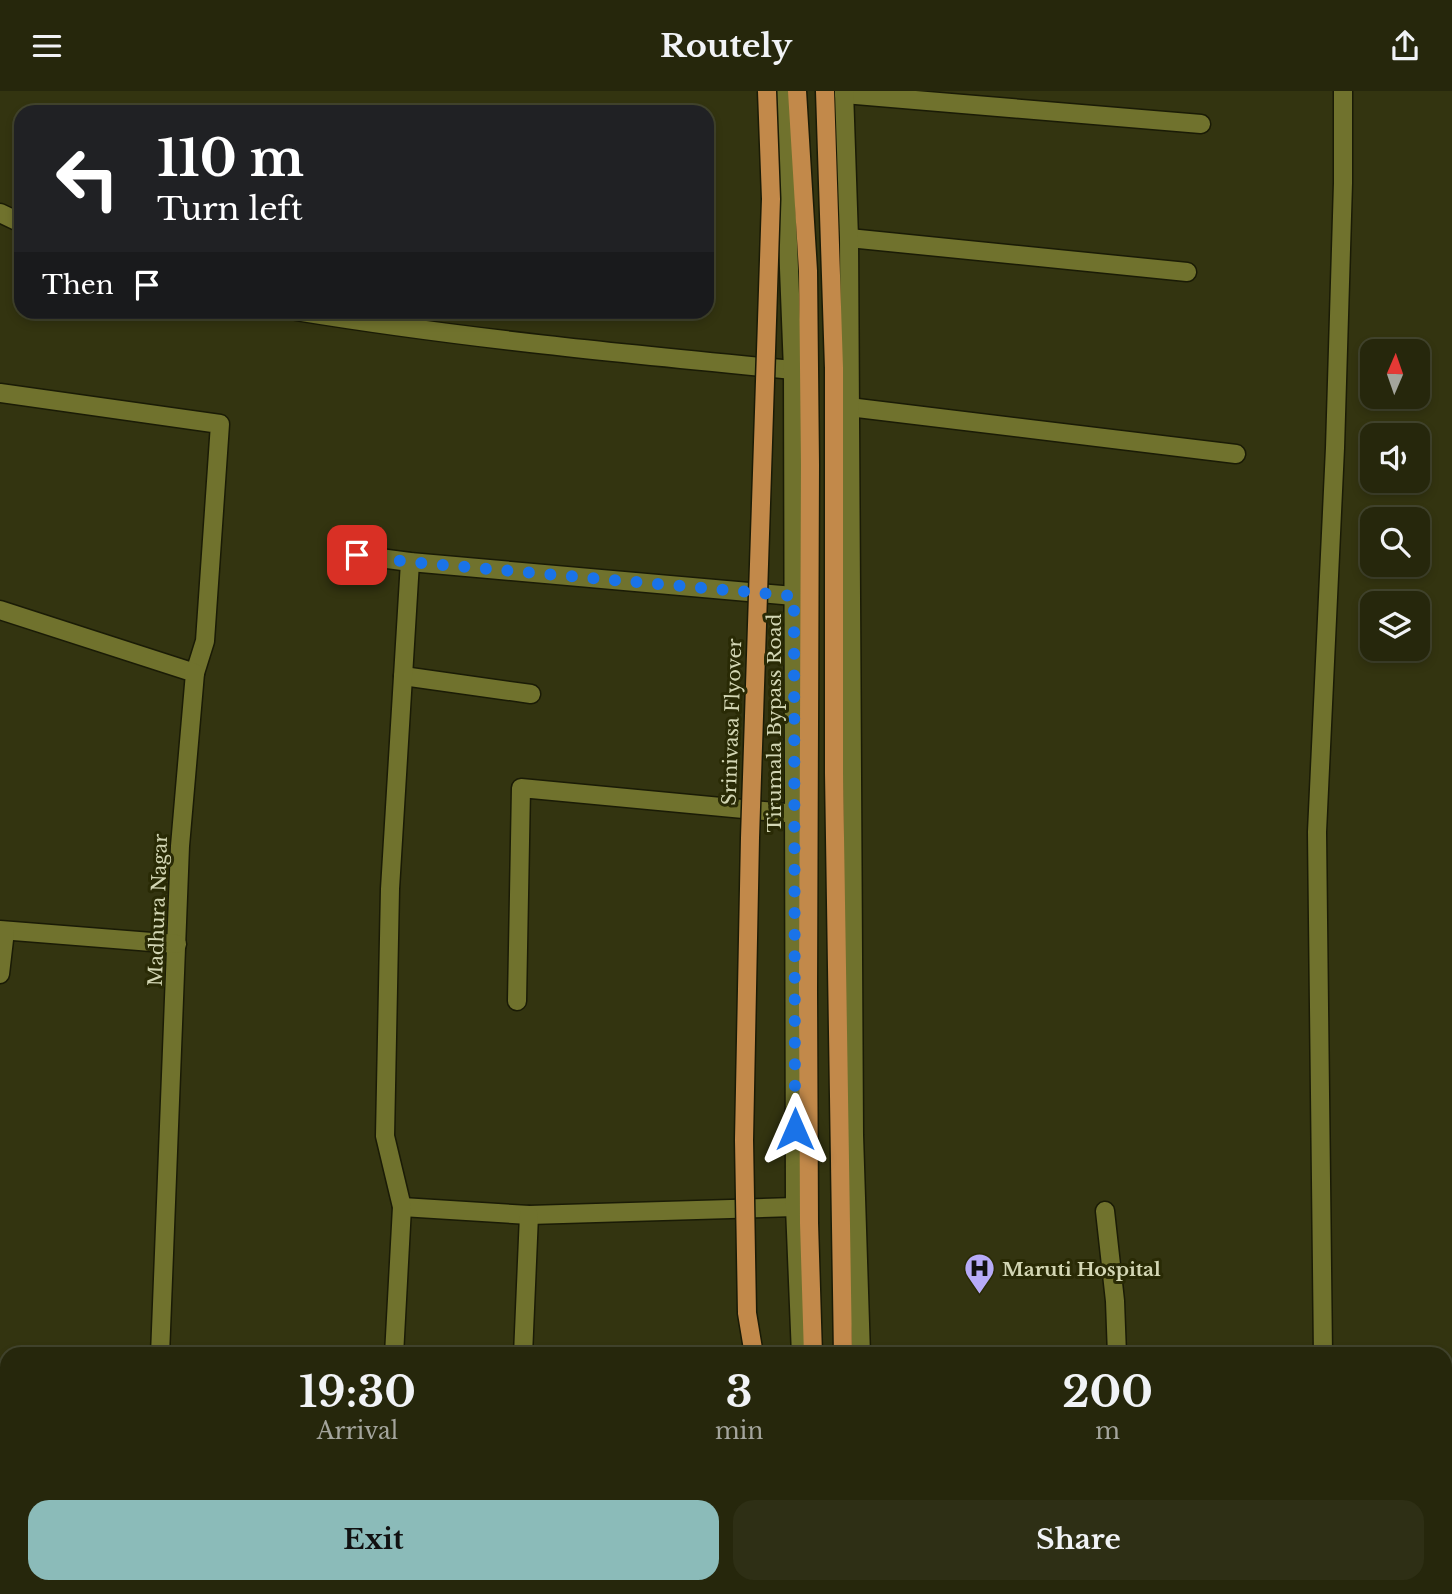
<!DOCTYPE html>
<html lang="en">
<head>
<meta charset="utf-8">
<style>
  body { margin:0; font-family:"Libre Baskerville",serif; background:#2e2f15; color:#f1f3f6; height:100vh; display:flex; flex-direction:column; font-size:26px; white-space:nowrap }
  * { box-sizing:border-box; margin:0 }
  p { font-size:23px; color:#a4a59d }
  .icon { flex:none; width:38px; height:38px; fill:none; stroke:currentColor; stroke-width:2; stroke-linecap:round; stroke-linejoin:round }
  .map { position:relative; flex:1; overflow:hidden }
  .details { position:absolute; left:0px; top:1256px; width:1452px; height:247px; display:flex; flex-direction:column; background:#26270c; border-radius:21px 21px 0 0; box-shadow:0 4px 10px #0003,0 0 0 2px #42442d }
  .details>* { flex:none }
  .banner { position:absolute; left:14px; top:14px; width:700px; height:214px; border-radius:21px; box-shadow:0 4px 10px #0003,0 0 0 2px #42442d; background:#202124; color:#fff; overflow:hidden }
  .needle { width:46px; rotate:2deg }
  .buttons { position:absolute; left:1360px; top:248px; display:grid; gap:14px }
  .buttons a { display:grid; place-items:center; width:70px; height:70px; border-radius:14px; background:#26270c; box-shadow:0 4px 10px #0003,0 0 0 2px #42442d; font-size:35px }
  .pin { position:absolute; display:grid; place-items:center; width:60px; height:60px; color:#fff; margin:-30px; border-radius:14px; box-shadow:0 4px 10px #0006 }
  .me { position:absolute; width:77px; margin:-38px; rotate:0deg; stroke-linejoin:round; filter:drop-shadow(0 0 5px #0008) }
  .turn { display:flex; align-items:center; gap:24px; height:147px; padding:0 28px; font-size:32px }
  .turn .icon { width:91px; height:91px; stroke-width:2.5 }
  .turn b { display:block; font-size:49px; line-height:60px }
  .then { display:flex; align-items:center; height:66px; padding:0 28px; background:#0003; gap:14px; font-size:26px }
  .eta { display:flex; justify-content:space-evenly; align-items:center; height:119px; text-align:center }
  .eta b { font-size:42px; font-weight:700; line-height:49px }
  .primary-button { display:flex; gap:14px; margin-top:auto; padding:14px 28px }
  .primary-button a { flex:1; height:80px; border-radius:21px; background:#8bbbb9; color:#111; font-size:28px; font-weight:700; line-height:80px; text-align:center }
  .primary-button a+a { background:#2e2f15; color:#f1f3f6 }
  header { display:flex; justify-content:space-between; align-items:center; height:91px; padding:0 28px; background:#26270c; font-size:32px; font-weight:700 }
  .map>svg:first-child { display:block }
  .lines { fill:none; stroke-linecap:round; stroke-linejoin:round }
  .minor-casing { stroke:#1a1b06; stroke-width:21 }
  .tertiary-casing { stroke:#1a1b06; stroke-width:21 }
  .primary-casing { stroke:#1a1b06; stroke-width:21 }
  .minor { stroke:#70722d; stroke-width:18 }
  .tertiary { stroke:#70722d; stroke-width:18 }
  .primary { stroke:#c2894a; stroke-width:18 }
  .primary-bridge-casing { stroke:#1a1b06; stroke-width:21; stroke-linecap:butt }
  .primary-bridge { stroke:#c2894a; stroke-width:18 }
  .route { stroke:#1a73e8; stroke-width:12; stroke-dasharray:0 21.6 }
  .labels { text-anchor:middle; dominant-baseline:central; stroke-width:6; stroke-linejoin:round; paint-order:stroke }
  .street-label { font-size:19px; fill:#d3d6b4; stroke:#292a05 }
  .poi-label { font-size:19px; font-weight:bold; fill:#d3d6b4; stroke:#292a05; text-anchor:start }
</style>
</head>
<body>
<header><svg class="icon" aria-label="menu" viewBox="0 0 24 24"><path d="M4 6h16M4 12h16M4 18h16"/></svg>Routely<svg class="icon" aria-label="share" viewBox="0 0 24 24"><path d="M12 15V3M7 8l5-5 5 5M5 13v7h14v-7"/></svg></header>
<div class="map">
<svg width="1452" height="1503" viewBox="0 0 1452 1503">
  <rect width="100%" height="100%" fill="#333410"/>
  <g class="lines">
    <defs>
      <g id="minor">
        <polyline points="844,3 1201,33"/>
        <polyline points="0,122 21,132"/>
        <polyline points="849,147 1187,181"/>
        <path d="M296,220C461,247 627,263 793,279"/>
        <polyline points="0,302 220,333 205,550 195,582"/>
        <polyline points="849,316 1236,363"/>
        <polyline points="357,464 410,471 794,505"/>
        <polyline points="0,519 195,582 180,755 160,1264"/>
        <polyline points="403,585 531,603"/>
        <polyline points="0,839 177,853"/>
        <polyline points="0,883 5,840"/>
        <polyline points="517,910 521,697 796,723"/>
        <polyline points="402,1116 529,1124 795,1116"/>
        <polyline points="1105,1120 1115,1210 1117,1264"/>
        <polyline points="394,1264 402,1116 385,1045 390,798 410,471"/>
        <polyline points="523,1264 529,1124"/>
        <polyline points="1323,1264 1317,741 1335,357 1343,92 1343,0"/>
        <polyline points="1166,1496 1167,1503"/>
        <polyline points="1319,1496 1320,1503"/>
        <polyline points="0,1502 5,1503"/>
        <polyline points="150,1503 151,1496"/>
        <polyline points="381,1503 382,1496"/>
        <polyline points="511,1503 512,1496"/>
      </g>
      <g id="tertiary">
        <polyline points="782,0 793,279 795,1116 801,1264"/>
        <polyline points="844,0 849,147 854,1044 861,1264"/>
      </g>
      <g id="primary">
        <polyline points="797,0 808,180 810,374 808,900 809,1132 813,1264"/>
        <polyline points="825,0 834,277 834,682 843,1264"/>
        <polyline points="1446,1374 1452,1373"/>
        <polyline points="1446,1397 1452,1396"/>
        <polyline points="1446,1423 1452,1422"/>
        <polyline points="820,1496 820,1503"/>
        <polyline points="846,1496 846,1503"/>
        <polyline points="796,1503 800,1496"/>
        <polyline points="894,1503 904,1496"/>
        <polyline points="1029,1503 1067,1496"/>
      </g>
    </defs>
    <use href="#minor" class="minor-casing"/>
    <use href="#tertiary" class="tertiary-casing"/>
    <use href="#primary" class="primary-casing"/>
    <use href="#minor" class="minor"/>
    <use href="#tertiary" class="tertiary"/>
    <use href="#primary" class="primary"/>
    <defs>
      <polyline id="primary-bridge" points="754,1264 747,1222 744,1049 750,747 771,108 767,0"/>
    </defs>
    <use href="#primary-bridge" class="primary-bridge-casing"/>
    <use href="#primary-bridge" class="primary-bridge"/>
  </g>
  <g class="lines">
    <polyline class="route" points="357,464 410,471 794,505 795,1038"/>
  </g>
  <defs>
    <symbol id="hospital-pin" viewBox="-11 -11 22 30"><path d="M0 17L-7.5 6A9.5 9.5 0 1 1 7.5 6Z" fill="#b7abf8" stroke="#292a05"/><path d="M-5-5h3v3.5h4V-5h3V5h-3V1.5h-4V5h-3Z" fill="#111"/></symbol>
  </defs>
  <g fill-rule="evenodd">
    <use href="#hospital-pin" x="962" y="1160" width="35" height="47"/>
  </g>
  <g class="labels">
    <g class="street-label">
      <text transform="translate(732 631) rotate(-88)">Srinivasa Flyover</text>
      <text transform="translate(774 632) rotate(-90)">Tirumala Bypass Road</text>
      <text transform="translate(158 819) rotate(-88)">Madhura Nagar</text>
    </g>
    <g class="poi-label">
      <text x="1002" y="1178">Maruti Hospital</text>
    </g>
  </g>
</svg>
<div class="buttons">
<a><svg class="needle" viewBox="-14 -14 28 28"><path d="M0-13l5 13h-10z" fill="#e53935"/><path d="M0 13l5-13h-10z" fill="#a4a59d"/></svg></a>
<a><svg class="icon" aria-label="sound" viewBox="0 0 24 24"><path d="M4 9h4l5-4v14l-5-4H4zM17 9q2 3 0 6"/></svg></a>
<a><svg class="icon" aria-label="search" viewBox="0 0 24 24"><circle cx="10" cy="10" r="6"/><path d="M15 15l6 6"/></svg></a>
<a><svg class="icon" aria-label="layers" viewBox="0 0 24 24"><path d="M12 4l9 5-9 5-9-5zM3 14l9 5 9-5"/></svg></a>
</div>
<div class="pin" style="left:357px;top:464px;background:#d93025"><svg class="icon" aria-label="arrive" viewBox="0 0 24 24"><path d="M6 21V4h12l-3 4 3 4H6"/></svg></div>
<svg class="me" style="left:795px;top:1038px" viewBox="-20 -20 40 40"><path d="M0-17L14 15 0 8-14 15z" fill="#1a73e8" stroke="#fff" stroke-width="4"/></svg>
<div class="banner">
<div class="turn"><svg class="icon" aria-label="left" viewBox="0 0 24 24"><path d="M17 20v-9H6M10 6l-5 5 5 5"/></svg><div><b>110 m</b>Turn left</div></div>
<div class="then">Then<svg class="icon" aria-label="arrive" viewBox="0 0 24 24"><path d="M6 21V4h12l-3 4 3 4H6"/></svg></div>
</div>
<section class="details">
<div class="eta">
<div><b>19:30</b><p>Arrival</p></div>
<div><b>3</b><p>min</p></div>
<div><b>200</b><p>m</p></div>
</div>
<div class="primary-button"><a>Exit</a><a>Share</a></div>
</section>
</div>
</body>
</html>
